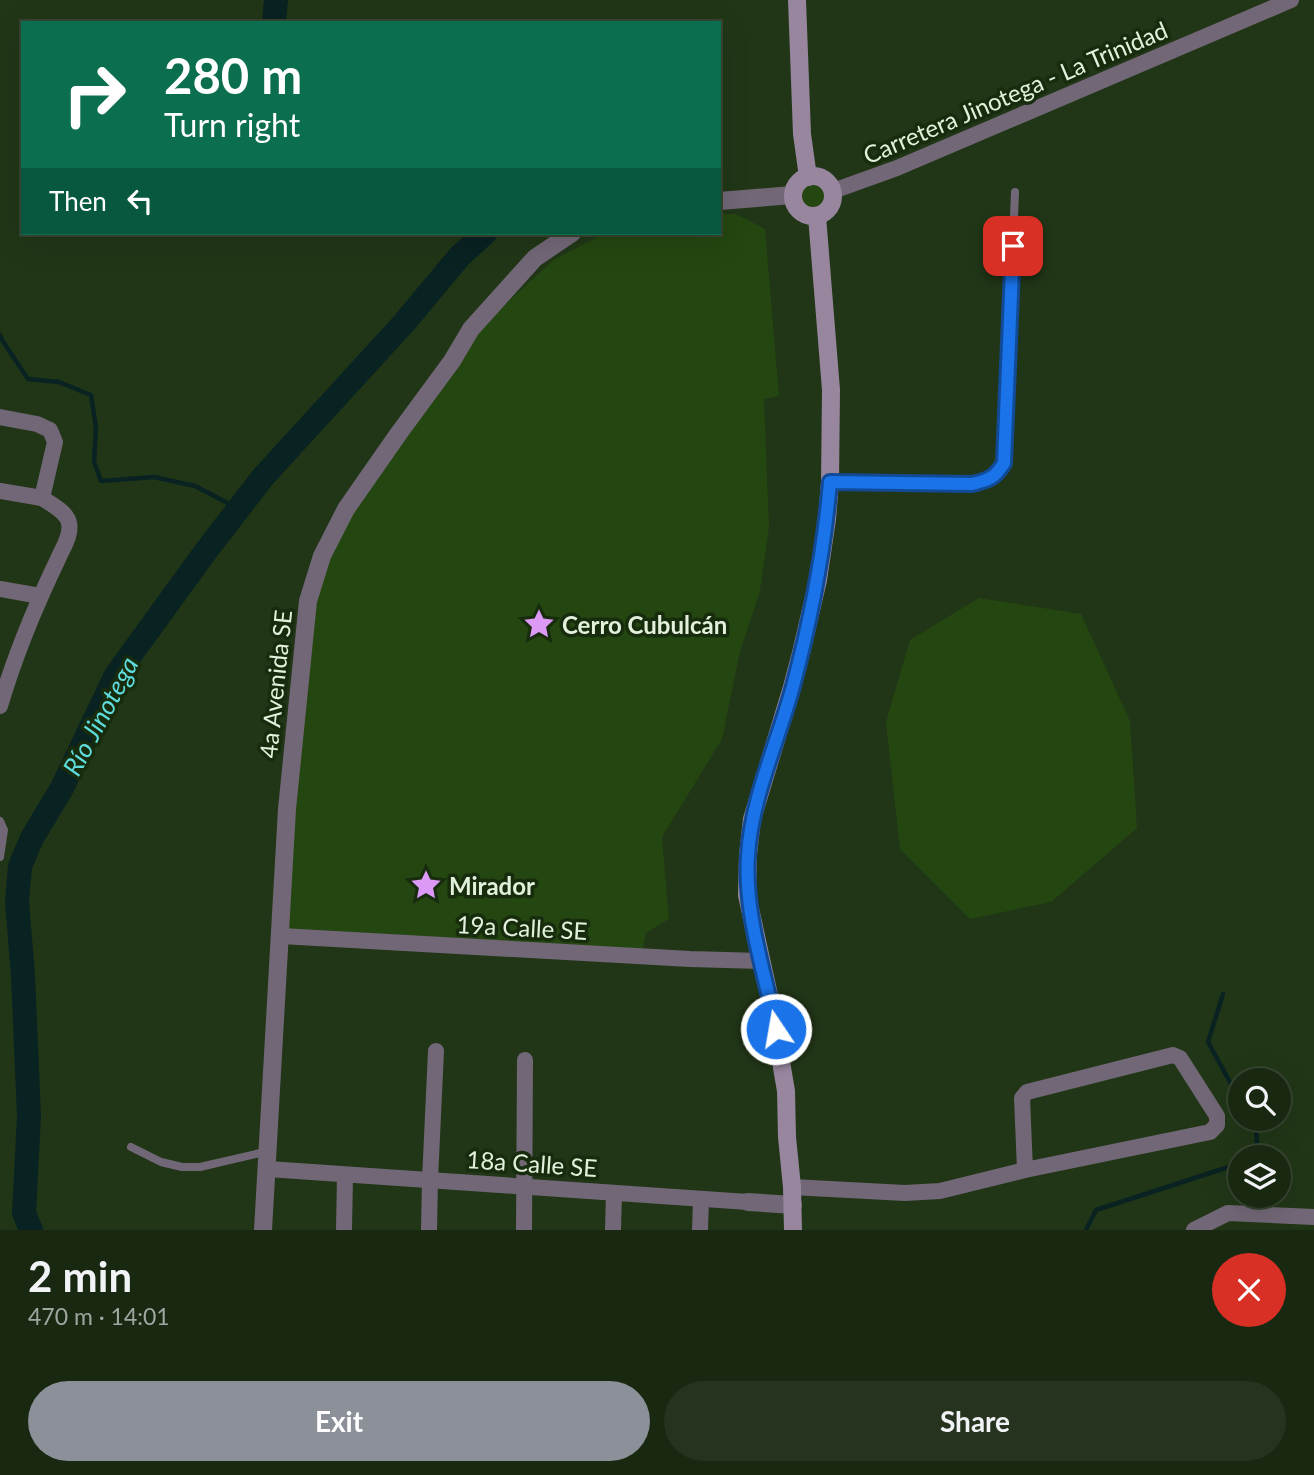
<!DOCTYPE html>
<html lang="en">
<head>
<meta charset="utf-8">
<style>
  body { margin:0; font-family:Lato,sans-serif; background:#26341f; color:#f1f3f6; height:100vh; display:flex; flex-direction:column; font-size:26px; white-space:nowrap }
  * { box-sizing:border-box; margin:0 }
  p { font-size:23px; color:#9fa69f }
  .icon { flex:none; width:38px; height:38px; fill:none; stroke:currentColor; stroke-width:2; stroke-linecap:round; stroke-linejoin:round }
  .map { position:relative; height:1230px; overflow:hidden }
  .sheet { display:flex; flex-direction:column; background:#192811; flex:1 }
  .sheet>* { flex:none }
  .guide { position:absolute; left:21px; top:21px; width:700px; height:214px; border-radius:0px; box-shadow:0 7px 28px #0002,0 0 0 2px #374431; background:#0b6e4f; color:#fff; overflow:hidden }
  .buttons { position:absolute; left:1228px; top:1068px; display:grid; gap:14px }
  .buttons a { display:grid; place-items:center; width:63px; height:63px; border-radius:50%; background:#192811; box-shadow:0 7px 28px #0002,0 0 0 2px #374431; font-size:35px }
  .pin { position:absolute; display:grid; place-items:center; width:60px; height:60px; color:#fff; margin:-30px; border-radius:14px; box-shadow:0 4px 10px #0006 }
  .me { position:absolute; width:77px; margin:-38px; rotate:348deg; stroke-linejoin:round; filter:drop-shadow(0 0 5px #0008) }
  .turn { display:flex; align-items:center; gap:24px; height:147px; padding:0 28px; font-size:32px }
  .turn .icon { width:91px; height:91px; stroke-width:2.5 }
  .turn b { display:block; font-size:49px; line-height:60px }
  .then { display:flex; align-items:center; height:66px; padding:0 28px; background:#0003; gap:14px; font-size:26px }
  .round { display:grid; place-items:center; flex:none; width:74px; height:74px; border-radius:37px; background:#26341f }
  .headline { display:flex; align-items:center; justify-content:space-between; height:119px; padding:0 28px }
  h1 { font-size:42px; font-weight:700; line-height:52px }
  .cta { display:flex; gap:14px; margin-top:auto; padding:14px 28px }
  .cta a { flex:1; height:80px; border-radius:42px; background:#8c9099; color:#fff; font-size:28px; font-weight:700; line-height:80px; text-align:center }
  .cta a+a { background:#26341f; color:#f1f3f6 }
  .map>svg:first-child { display:block }
  .green { fill:#244611 }
  .lines { fill:none; stroke-linecap:round; stroke-linejoin:round }
  .stream { stroke:#092222; stroke-width:4.5 }
  .river { stroke:#092222; stroke-width:24 }
  .service { stroke:#726776; stroke-width:8 }
  .minor { stroke:#726776; stroke-width:16 }
  .tertiary { stroke:#726776; stroke-width:18 }
  .secondary { stroke:#97869e; stroke-width:18 }
  .route-casing { stroke:#114b97; stroke-width:18 }
  .route { stroke:#1a73e8; stroke-width:12 }
  .labels { text-anchor:middle; dominant-baseline:central; stroke-width:7; stroke-linejoin:round; paint-order:stroke }
  .street-label { font-size:24px; fill:#e2f0dc; stroke:#172c0d }
  .poi-label { font-size:24px; font-weight:bold; fill:#e2f0dc; stroke:#172c0d; text-anchor:start }
  .water-label { font-size:26px; font-style:italic; fill:#5fdcdd; stroke:#172c0d }
</style>
</head>
<body>
<div class="map">
<svg width="1314" height="1230" viewBox="0 0 1314 1230">
  <rect width="100%" height="100%" fill="#213617"/>
  <g class="green">
    <circle cx="812" cy="196" r="17"/>
    <polygon points="719,214 736,214 765,229 779,396 764,399 769,527 760,591 740,651 722,739 662,837 669,919 646,933 642,954 282,932 310,601 323,557 453,362 494,315 536,276 555,259 605,233 719,233"/>
    <polygon points="979,598 1081,614 1130,721 1137,828 1051,902 970,919 900,849 886,722 910,640"/>
  </g>
  <g class="lines">
    <g class="stream">
      <polyline points="0,335 2,340 28,379 59,382 91,395 96,428 94,462 101,481 154,477 195,486 239,509"/>
      <polyline points="1223,994 1208,1042 1241,1102"/>
      <polyline points="1250,1118 1256,1129 1258,1157"/>
      <polyline points="1086,1230 1096,1210 1241,1163"/>
    </g>
    <g class="river">
      <polyline points="274,23 276,0"/>
      <polyline points="31,1230 24,1213 29,1116 23,975 17,902 20,866 32,838 62,788 116,675 206,551 263,477 404,323 459,257 485,233"/>
    </g>
    <g class="service">
      <path d="M830,482L972,484C989,480 995,478 1004,463L1015,192"/>
      <polyline points="0,821 4,830 0,857"/>
      <polyline points="131,1147 161,1162 182,1167 200,1167 269,1151"/>
    </g>
    <g class="minor">
      <polyline points="833,191 897,168 1291,0"/>
      <path d="M0,417L37,424L50,430L55,442L42,498C52,505 67,512 69,523C72,535 62,549 58,559C35,607 15,655 0,706"/>
      <polyline points="0,491 42,498"/>
      <polyline points="0,589 40,596"/>
      <polyline points="281,936 690,959 761,961"/>
      <polyline points="268,1169 748,1202"/>
      <polyline points="792,1187 905,1193 940,1191 1025,1170 1210,1132 1217,1125 1217,1116 1180,1058 1173,1055 1027,1092 1022,1098 1025,1170"/>
      <polyline points="344,1230 345,1175"/>
      <polyline points="429,1230 430,1180 436,1051"/>
      <polyline points="524,1230 525,1060"/>
      <polyline points="613,1230 614,1193"/>
      <polyline points="700,1230 701,1199"/>
      <polyline points="1194,1230 1228,1213 1314,1217"/>
    </g>
    <g class="tertiary">
      <polyline points="719,201 793,195"/>
      <polyline points="748,1202 793,1205"/>
      <polyline points="263,1230 287,809 308,601 322,556 346,509 399,433 452,361 471,329 535,258 572,233"/>
    </g>
    <g class="secondary">
      <polyline points="797,0 802,134 808,177"/>
      <circle cx="813" cy="196" r="20"/>
      <polyline points="793,1230 792,1187 787,1137 786,1091 772,1009 747,895 748,855 752,819 792,687 801,653 818,580 827,519 830,482 831,390 817,216"/>
    </g>
  </g>
  <g class="lines">
    <defs>
      <path id="route" d="M776,1029C765,972 744,914 748,856C751,799 778,742 793,686C811,619 824,551 830,482L972,484C989,480 995,478 1004,463L1013,246"/>
    </defs>
    <use href="#route" class="route-casing"/>
    <use href="#route" class="route"/>
  </g>
  <defs>
    <symbol id="sight-bare" viewBox="-9 -9 18 18"><path d="M0-6L1.8-2.2L6-1.7L2.9 1.2L3.7 5.4L0 3.3L-3.7 5.4L-2.9 1.2L-6-1.7L-1.8-2.2Z" fill="#dc99f5" stroke="#172c0d" stroke-width="2.5" paint-order="stroke"/></symbol>
  </defs>
  <g fill-rule="evenodd">
    <use href="#sight-bare" x="517" y="602" width="44" height="44"/>
    <use href="#sight-bare" x="404" y="863" width="44" height="44"/>
  </g>
  <g class="labels">
    <g class="street-label">
      <text transform="translate(1015 92) rotate(-23)">Carretera Jinotega - La Trinidad</text>
      <text transform="translate(275 684) rotate(-84)">4a Avenida SE</text>
      <text transform="translate(522 927) rotate(3)">19a Calle SE</text>
      <text transform="translate(532 1163) rotate(4)">18a Calle SE</text>
    </g>
    <g class="poi-label">
      <text x="562" y="624">Cerro Cubulcán</text>
      <text x="449" y="885">Mirador</text>
    </g>
    <g class="water-label">
      <text transform="translate(100 716) rotate(-62)">Río Jinotega</text>
    </g>
  </g>
</svg>
<div class="buttons">
<a><svg class="icon" aria-label="search" viewBox="0 0 24 24"><circle cx="10" cy="10" r="6"/><path d="M15 15l6 6"/></svg></a>
<a><svg class="icon" aria-label="layers" viewBox="0 0 24 24"><path d="M12 4l9 5-9 5-9-5zM3 14l9 5 9-5"/></svg></a>
</div>
<div class="pin" style="left:1013px;top:246px;background:#d93025"><svg class="icon" aria-label="arrive" viewBox="0 0 24 24"><path d="M6 21V4h12l-3 4 3 4H6"/></svg></div>
<svg class="me" style="left:776px;top:1029px" viewBox="-20 -20 40 40"><circle r="17" fill="#1a73e8" stroke="#fff" stroke-width="3"/><path d="M0-11L8 9 0 5-8 9z" fill="#fff"/></svg>
<div class="guide">
<div class="turn"><svg class="icon" aria-label="right" viewBox="0 0 24 24"><path d="M7 20v-9h11M14 6l5 5-5 5"/></svg><div><b>280 m</b>Turn right</div></div>
<div class="then">Then<svg class="icon" aria-label="left" viewBox="0 0 24 24"><path d="M17 20v-9H6M10 6l-5 5 5 5"/></svg></div>
</div>
</div>
<section class="sheet">
<div class="headline"><div><h1>2 min</h1><p>470 m · 14:01</p></div><a class="round" style="background:#d93025;color:#fff"><svg class="icon" aria-label="close" viewBox="0 0 24 24"><path d="M6 6l12 12M18 6L6 18"/></svg></a></div>
<div class="cta"><a>Exit</a><a>Share</a></div>
</section>
</body>
</html>
